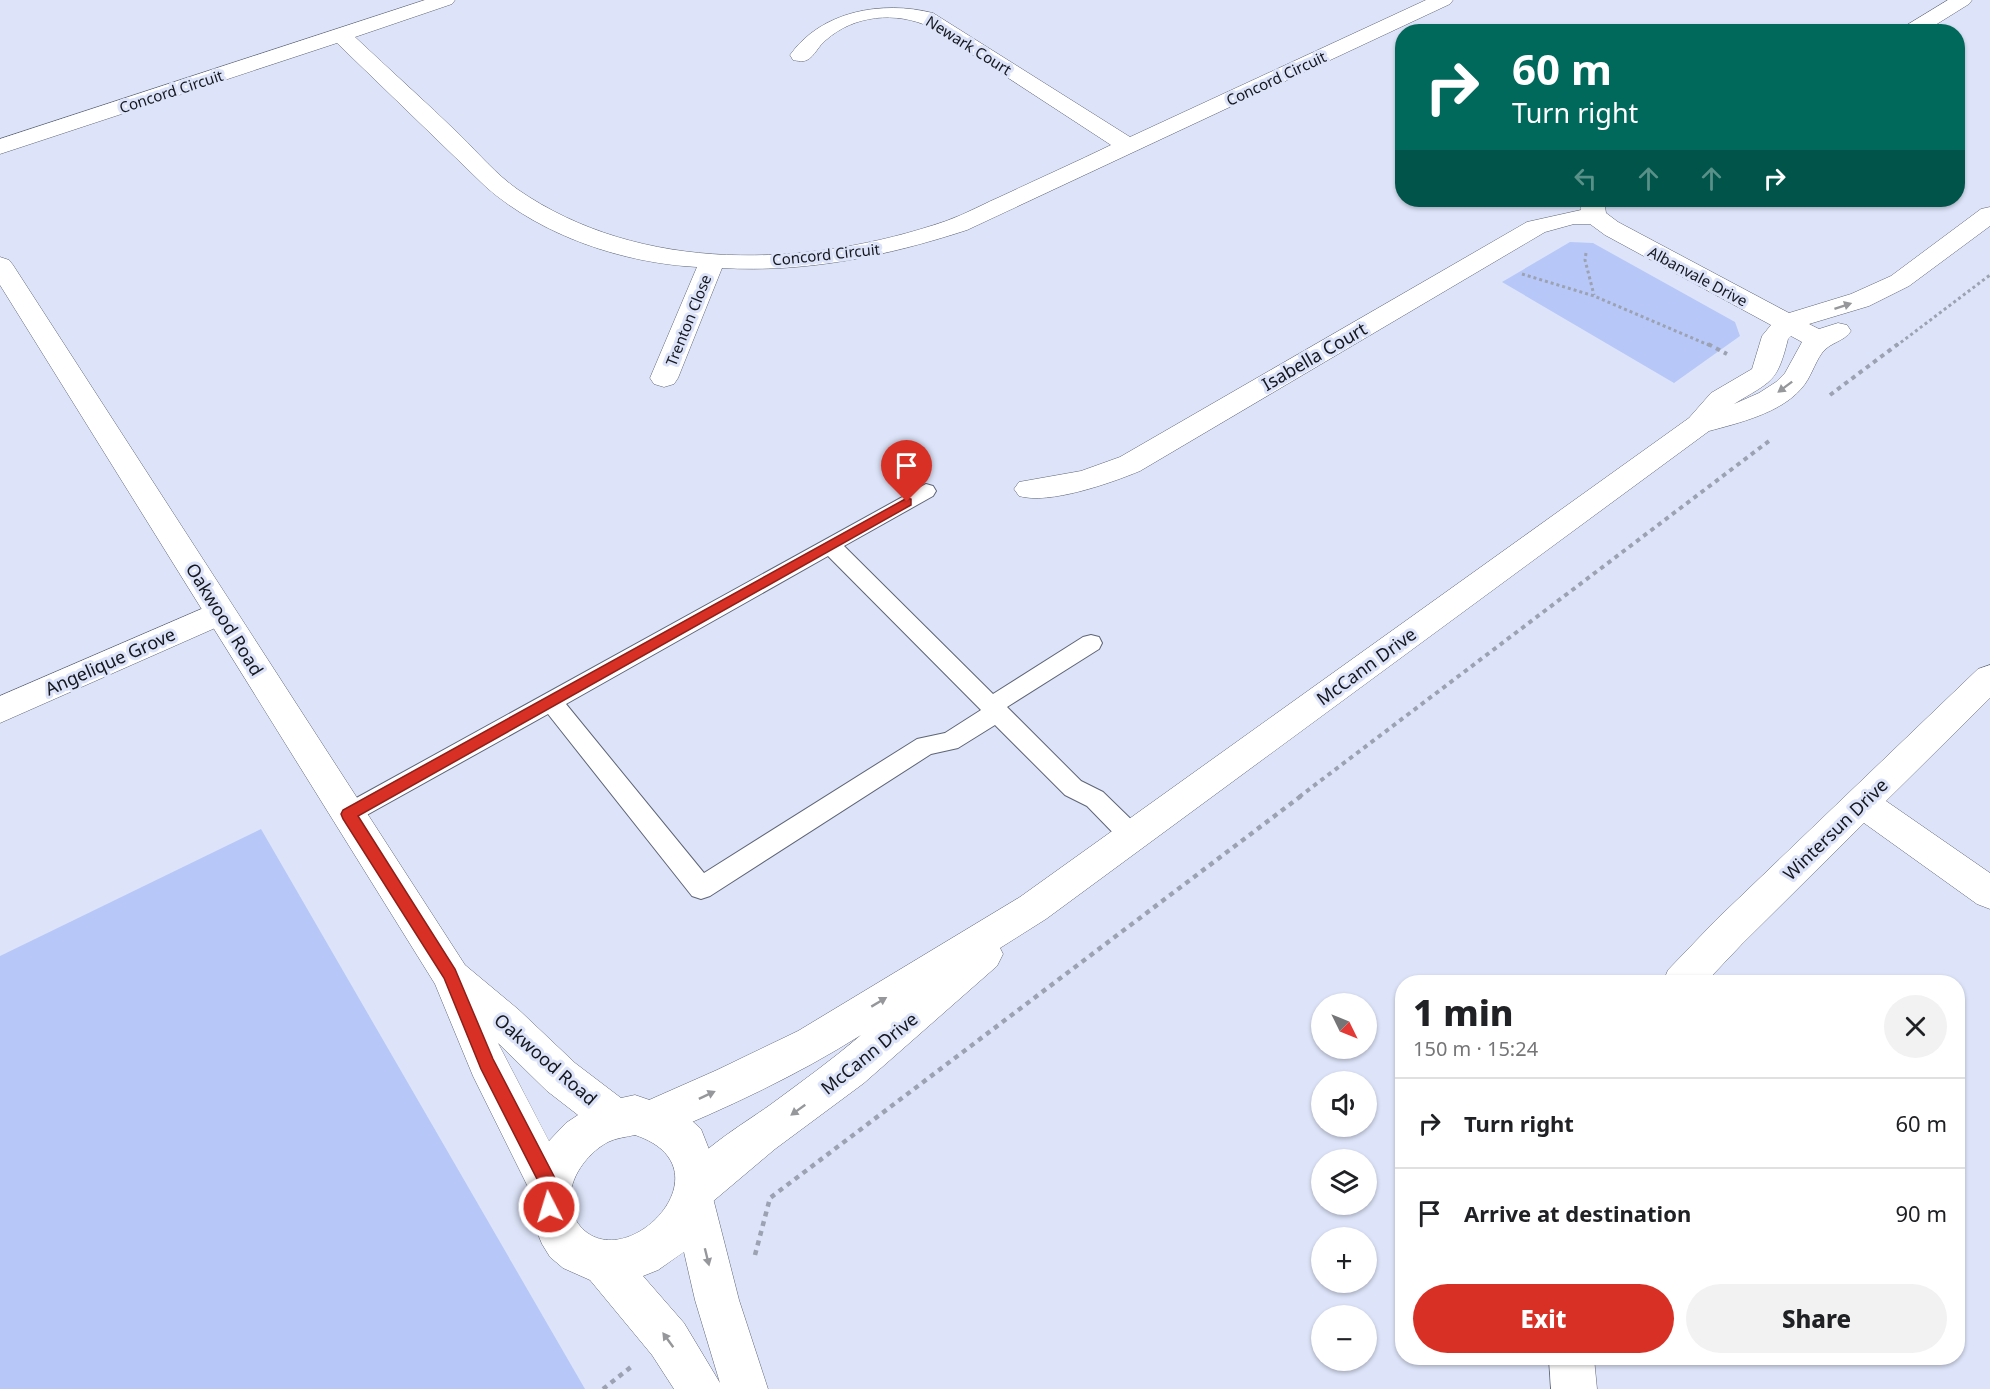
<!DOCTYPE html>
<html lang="en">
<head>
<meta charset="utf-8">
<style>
  body { margin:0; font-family:"Noto Sans",sans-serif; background:#f2f2f2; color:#202124; height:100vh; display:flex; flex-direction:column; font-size:22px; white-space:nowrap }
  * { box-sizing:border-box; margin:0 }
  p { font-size:20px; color:#757577 }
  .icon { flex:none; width:33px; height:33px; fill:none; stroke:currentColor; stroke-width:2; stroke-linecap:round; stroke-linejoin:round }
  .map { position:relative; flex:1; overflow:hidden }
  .sheet { position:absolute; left:1395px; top:975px; width:570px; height:390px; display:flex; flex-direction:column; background:#fff; border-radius:24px; box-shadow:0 2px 4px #0004 }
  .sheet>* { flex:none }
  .banner { position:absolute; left:1395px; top:24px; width:570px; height:183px; border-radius:24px; box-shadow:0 2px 4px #0004; background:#00695c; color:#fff; overflow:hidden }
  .needle { width:39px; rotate:133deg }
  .controls { position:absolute; left:1311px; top:993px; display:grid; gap:12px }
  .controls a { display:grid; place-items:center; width:66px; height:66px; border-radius:50%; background:#fff; box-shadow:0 2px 4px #0004; font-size:30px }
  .pin { position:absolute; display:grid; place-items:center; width:51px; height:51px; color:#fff; margin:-62px -26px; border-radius:50% 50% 50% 0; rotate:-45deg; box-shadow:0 0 6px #0007 }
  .pin .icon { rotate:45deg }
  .me { position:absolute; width:66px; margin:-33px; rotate:355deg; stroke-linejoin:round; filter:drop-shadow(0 0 4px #0008) }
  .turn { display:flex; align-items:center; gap:21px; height:126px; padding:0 18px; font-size:27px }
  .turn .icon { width:78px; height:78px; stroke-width:2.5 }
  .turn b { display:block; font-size:42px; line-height:51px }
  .lanes { display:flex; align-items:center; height:57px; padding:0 18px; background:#0003; justify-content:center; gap:30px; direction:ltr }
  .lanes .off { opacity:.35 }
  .round { display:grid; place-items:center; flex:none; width:63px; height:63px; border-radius:32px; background:#f2f2f2 }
  .summary { display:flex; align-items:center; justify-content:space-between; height:102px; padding:0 18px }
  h1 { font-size:36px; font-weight:800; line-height:45px }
  .primary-button { display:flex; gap:12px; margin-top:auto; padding:12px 18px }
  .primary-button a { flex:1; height:69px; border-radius:36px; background:#d93025; color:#fff; font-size:24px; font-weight:800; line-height:69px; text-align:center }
  .primary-button a+a { background:#f2f2f2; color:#202124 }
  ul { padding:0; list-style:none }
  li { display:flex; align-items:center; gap:18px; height:90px; padding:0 18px; border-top:2px solid #e0e0e0 }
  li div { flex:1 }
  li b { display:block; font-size:22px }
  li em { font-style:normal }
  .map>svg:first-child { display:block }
  .green { fill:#b7c8f8 }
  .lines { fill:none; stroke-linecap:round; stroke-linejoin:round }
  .lane-casing { stroke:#5e6476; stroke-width:2 }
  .street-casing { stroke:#5e6476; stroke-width:1 }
  .secondary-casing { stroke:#5e6476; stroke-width:1 }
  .path-far2 { stroke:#9ca2b2; stroke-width:3; stroke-dasharray:3 3; stroke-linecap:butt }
  .path-far1 { stroke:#9ca2b2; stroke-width:4; stroke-dasharray:4.5 4.5; stroke-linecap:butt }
  .path { stroke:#9ca2b2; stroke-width:4.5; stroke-dasharray:5 5; stroke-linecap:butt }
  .lane { fill:#fff; fill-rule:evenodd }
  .street { fill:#fff; fill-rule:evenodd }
  .secondary { fill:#fff; fill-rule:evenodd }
  .oneway { fill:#95979a }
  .route { fill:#d93025; stroke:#8d1f18; stroke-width:1.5 }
  .labels { text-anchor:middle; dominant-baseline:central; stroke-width:6; stroke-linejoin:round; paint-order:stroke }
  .far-street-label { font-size:15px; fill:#14171e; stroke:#dde4f9 }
  .street-label { font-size:18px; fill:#14171e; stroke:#dde4f9 }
</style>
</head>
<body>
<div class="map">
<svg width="1990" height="1389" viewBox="0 0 1990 1389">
  <rect width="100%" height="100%" fill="#dde4f9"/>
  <g class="green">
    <polygon points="1570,242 1593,243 1735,322 1740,336 1674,383 1502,282"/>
    <polygon points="261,829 585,1389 0,1389 0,956"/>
  </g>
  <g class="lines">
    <defs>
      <path id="lane" d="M926,484L933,486L936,491L933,496L844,546L993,694L1083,637L1091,635L1099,637L1102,643L1099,649L1007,707L1081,781L1103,792L1141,829L1144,836L1141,843L1132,846L1123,843L1087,806L1065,795L995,725L958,748L931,754L710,896L701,899L692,896L548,714L356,821L348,824L340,821L336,814L340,807ZM828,556L981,710L945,733L917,739L704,873L566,704Z"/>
      <g id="street">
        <path d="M425,0H455L452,4L355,37C390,70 426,102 461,136C479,154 496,174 517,189C641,275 809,268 946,221C966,214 985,203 1004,195C1040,178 1076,162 1111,145L930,27C896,11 854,15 826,40C819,45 814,57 807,60C803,62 798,61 793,60L790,55C821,11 882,0 933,13L1130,137L1426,0H1453L1450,4L967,230C887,256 806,273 722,268L678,378L674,384L664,387L654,384L650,378L697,267C623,263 542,236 486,187L337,43L0,154V139Z"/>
        <polygon points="1948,0 1972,0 1969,4 1924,32 1899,32 1902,28"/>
        <path d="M1580,200H1604L1606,213L1618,222L1789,313L1851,294L1891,276L1981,209L1990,207V226L1909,286L1869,306L1809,324L1819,329L1838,323L1847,325L1851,331C1844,342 1830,342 1822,353C1814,364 1811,378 1801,389C1780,413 1739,423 1709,431L1046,919L1000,948L1003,954L997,966L864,1083L775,1149L711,1203L696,1209L681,1203L675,1188C688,1156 742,1125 770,1105C801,1082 832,1060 861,1035C796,1076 725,1109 654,1138L640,1132L634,1118L640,1104L717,1070L798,1031L1020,897L1689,418L1711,393L1752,369L1762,336L1771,325L1605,235L1590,224H1574L1545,232L1140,471C1111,483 1049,505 1019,496L1014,489L1019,482L1081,471L1120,457L1527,222L1581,210ZM1791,336L1802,342L1785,373L1776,382L1759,393L1734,404C1771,381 1777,384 1788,339Z"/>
        <polygon points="220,601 231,605 236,613 231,621 0,723 0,696"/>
        <polygon points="1990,665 1990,698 1886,801 1990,873 1990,909 1977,904 1864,823 1742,944 1706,982 1663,982 1668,970 1716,920 1978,669"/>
        <polygon points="1549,1358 1594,1358 1597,1389 1551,1389"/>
      </g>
      <path id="secondary" d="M0,257L9,260L13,265L465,965L519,1010L575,1063L621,1098L635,1095L667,1106L681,1111L701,1129L716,1167L713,1198L739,1300L768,1389H674L652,1355L590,1280L563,1268L550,1257L542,1244L530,1215L529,1189L473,1076L435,984L0,285ZM498,1043L547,1091L578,1115L566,1123L549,1141ZM635,1135C734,1168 625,1279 580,1226C556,1197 580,1157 608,1142C616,1138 626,1137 635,1135ZM684,1252L695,1300L720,1383L684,1323L643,1276L658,1270Z"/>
    </defs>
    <use href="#lane" class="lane-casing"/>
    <use href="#street" class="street-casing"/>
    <use href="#secondary" class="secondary-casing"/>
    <g class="path-far2">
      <polyline points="1586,253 1585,260 1594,295"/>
      <polyline points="1522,274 1594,296 1711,346"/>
      <polyline points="1896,346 1990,275"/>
    </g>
    <g class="path-far1">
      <polyline points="1708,344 1727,354"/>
      <polyline points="1830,395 1898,344"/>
      <polyline points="1299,797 1769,441"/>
    </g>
    <g class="path">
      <polyline points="755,1255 770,1198 1301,796"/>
      <polyline points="603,1389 631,1367"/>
    </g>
    <use href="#lane" class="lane"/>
    <use href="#street" class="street"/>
    <use href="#secondary" class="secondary"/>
  </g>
  <defs><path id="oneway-solid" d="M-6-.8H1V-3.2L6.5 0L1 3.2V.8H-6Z" transform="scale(1.5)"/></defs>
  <g class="oneway">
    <use href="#oneway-solid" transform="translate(1843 306) rotate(-18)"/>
    <use href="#oneway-solid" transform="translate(1785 387) rotate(143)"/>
    <use href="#oneway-solid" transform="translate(879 1002) rotate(-31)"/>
    <use href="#oneway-solid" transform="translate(707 1095) rotate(-25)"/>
    <use href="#oneway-solid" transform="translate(798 1110) rotate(144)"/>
    <use href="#oneway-solid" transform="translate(707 1257) rotate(76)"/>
    <use href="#oneway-solid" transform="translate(668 1340) rotate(-126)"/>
  </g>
  <path class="route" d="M907,498L911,499V505L358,816L455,969L493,1059L556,1180C560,1190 560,1203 555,1213L549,1216L543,1213L541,1207V1187L481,1069L444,978L343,819L341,814L343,810Z"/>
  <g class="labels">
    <g class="far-street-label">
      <text transform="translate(969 45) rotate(32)">Newark Court</text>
      <text transform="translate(1276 78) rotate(-25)">Concord Circuit</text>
      <text transform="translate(171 91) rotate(-18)">Concord Circuit</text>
      <text transform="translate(826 254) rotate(-6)">Concord Circuit</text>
      <text transform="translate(1698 276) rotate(28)">Albanvale Drive</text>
      <text transform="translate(688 320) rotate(-68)">Trenton Close</text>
    </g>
    <g class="street-label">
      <text transform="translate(1314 356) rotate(-30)">Isabella Court</text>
      <text transform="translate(225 619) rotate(58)">Oakwood Road</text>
      <text transform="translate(110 661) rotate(-24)">Angelique Grove</text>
      <text transform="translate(1366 666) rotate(-36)">McCann Drive</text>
      <text transform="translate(1835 829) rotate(-44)">Wintersun Drive</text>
      <text transform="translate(869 1053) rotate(-39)">McCann Drive</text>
      <text transform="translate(546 1059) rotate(41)">Oakwood Road</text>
    </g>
  </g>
</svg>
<div class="controls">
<a><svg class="needle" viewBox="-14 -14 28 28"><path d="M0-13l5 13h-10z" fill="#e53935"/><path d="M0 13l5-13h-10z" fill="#757577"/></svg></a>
<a><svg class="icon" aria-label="sound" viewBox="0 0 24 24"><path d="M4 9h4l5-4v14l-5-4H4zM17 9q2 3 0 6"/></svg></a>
<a><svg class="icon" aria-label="layers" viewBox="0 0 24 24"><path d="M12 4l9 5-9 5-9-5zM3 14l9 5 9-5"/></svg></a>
<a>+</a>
<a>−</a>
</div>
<div class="pin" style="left:907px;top:502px;background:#d93025"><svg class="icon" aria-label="arrive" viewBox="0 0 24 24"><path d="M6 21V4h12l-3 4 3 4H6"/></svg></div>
<svg class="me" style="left:549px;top:1207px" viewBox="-20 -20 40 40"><circle r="17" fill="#d93025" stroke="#fff" stroke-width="3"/><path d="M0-11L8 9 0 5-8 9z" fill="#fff"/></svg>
<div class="banner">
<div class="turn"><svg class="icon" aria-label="right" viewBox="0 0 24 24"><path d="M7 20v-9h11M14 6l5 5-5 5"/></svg><div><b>60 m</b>Turn right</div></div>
<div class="lanes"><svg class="icon off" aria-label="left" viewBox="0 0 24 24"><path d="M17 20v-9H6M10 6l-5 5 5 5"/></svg><svg class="icon off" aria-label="ahead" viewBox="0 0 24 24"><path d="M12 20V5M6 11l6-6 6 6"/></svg><svg class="icon off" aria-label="ahead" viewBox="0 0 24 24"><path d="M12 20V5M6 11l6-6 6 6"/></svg><svg class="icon" aria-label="right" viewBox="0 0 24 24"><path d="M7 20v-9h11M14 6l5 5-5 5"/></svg></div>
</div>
<section class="sheet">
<div class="summary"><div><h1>1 min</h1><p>150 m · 15:24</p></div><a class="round"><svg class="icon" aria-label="close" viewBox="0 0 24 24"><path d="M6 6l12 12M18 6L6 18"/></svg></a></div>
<ul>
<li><svg class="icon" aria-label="right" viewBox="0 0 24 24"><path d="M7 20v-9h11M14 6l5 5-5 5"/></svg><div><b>Turn right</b></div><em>60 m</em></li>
<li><svg class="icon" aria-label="arrive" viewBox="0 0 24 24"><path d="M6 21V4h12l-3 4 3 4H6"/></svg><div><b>Arrive at destination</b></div><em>90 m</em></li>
</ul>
<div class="primary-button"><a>Exit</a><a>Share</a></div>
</section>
</div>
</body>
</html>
